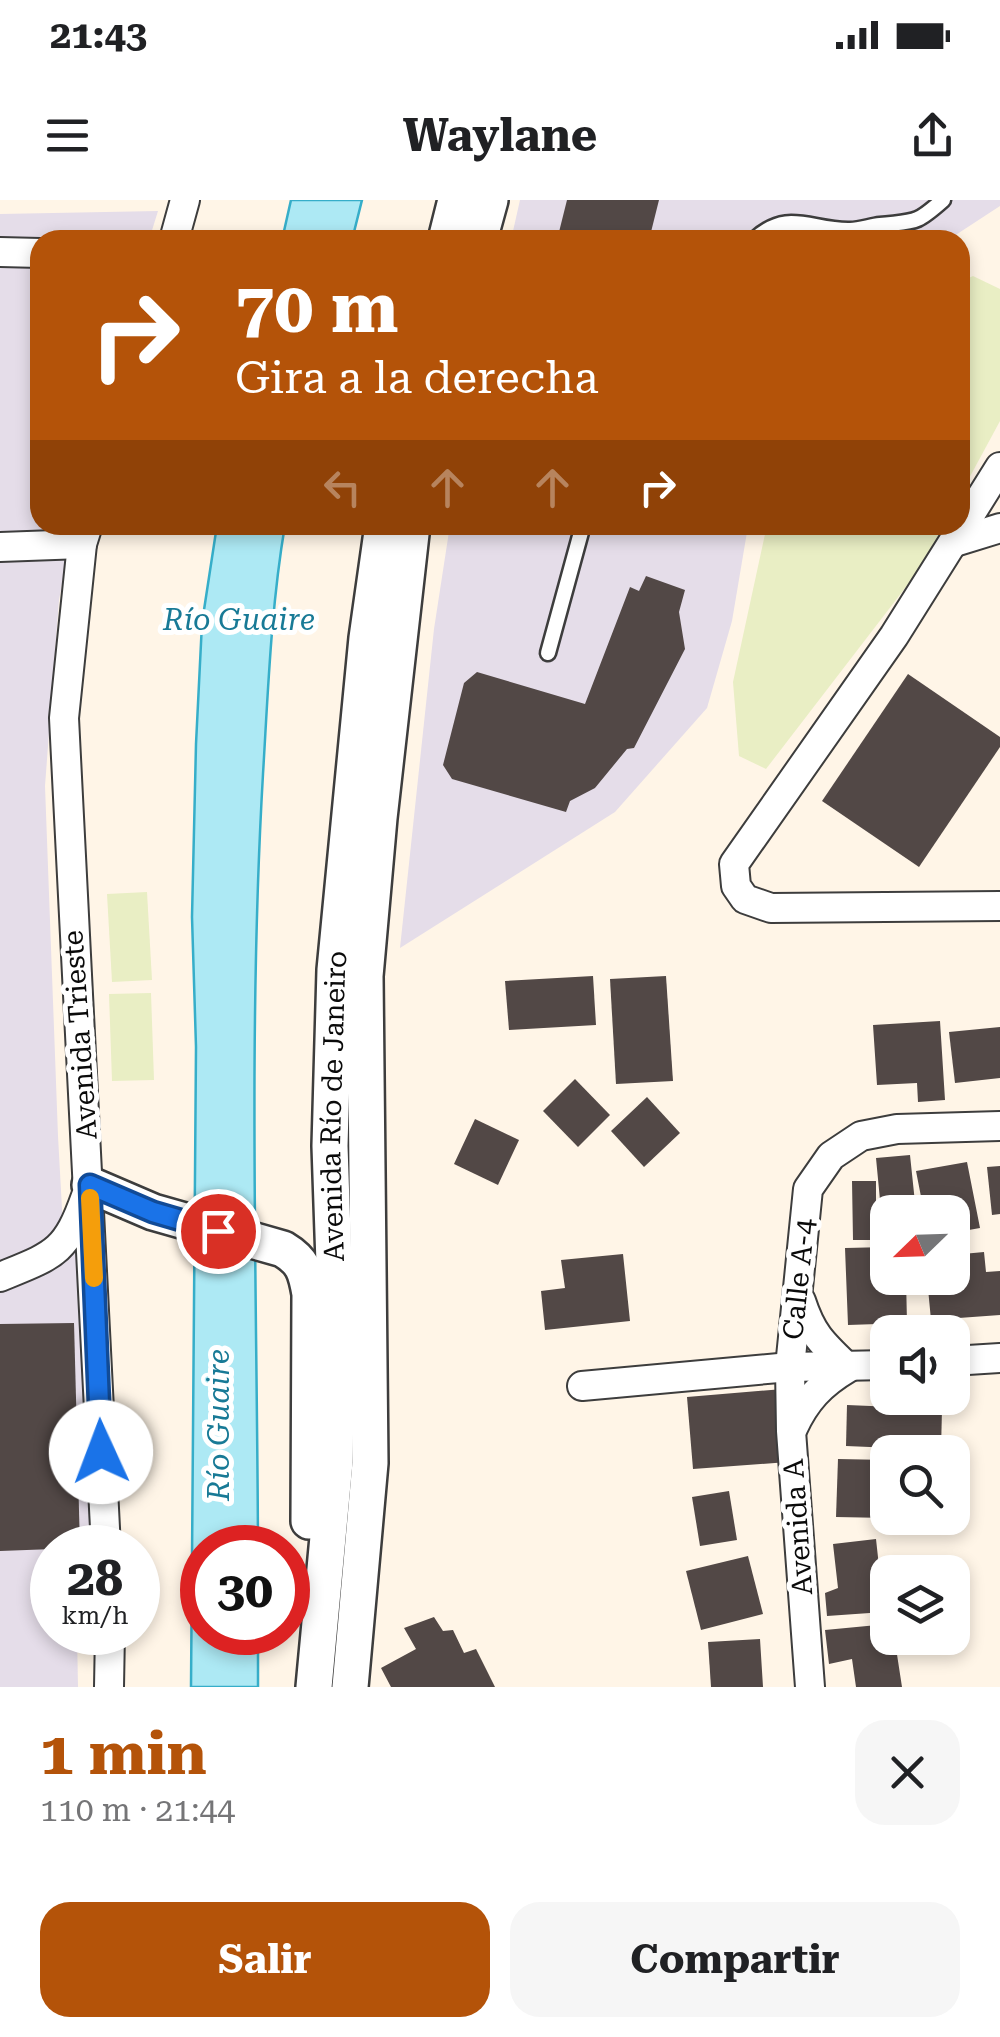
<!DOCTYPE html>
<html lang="es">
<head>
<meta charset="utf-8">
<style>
  body { margin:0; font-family:"Roboto Serif",serif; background:#f6f6f6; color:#202124; height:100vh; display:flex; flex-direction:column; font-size:38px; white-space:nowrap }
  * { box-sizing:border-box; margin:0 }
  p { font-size:32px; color:#757577 }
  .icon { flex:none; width:55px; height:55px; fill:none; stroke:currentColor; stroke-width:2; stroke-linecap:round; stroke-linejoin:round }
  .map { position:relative; height:1487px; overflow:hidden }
  .sheet { display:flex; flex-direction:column; background:#fff; flex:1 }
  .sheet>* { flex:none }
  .top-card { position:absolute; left:30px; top:30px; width:940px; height:305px; border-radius:30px; box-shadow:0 5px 15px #0003; background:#b45309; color:#fff; overflow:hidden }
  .needle { width:65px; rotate:247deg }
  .controls { position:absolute; left:870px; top:995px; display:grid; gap:20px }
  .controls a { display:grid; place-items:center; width:100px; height:100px; border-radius:20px; background:#fff; box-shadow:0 5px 15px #0003; font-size:50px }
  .speed { position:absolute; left:30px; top:1325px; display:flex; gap:20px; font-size:50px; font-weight:700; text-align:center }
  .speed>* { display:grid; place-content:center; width:130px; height:130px; border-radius:50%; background:#fff; box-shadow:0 5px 15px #0003; line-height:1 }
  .speed small { font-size:25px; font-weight:400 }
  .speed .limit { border:15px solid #d22; background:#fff; color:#111 }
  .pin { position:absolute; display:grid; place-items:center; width:85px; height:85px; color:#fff; margin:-42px; border:5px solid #fff; border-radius:50%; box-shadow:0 2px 10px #0007 }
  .me { position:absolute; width:110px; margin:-55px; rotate:358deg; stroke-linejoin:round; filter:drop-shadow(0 0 8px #0008) }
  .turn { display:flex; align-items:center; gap:35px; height:210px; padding:0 40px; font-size:45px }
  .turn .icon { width:130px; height:130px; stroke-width:2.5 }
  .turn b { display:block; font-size:70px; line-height:85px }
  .lanes { display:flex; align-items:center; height:95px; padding:0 40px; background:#0003; justify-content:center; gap:50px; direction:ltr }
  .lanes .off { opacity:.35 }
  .round { display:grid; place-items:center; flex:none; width:105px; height:105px; border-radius:30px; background:#f6f6f6 }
  .head { display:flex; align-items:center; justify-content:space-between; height:170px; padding:0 40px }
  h1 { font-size:60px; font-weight:700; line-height:75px; color:#b45309 }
  .button { display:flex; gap:20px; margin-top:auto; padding:20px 40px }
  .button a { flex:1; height:115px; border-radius:30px; background:#b45309; color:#fff; font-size:40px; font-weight:700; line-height:115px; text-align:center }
  .button a+a { background:#f6f6f6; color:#202124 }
  .status { display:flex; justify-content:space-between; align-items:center; height:70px; padding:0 50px; background:#fff; direction:ltr }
  .status svg { height:28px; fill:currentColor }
  header { display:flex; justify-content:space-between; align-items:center; height:130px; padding:0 40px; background:#fff; font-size:45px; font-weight:700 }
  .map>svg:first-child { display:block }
  .industrial { fill:#e5dde9 }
  .pitch { fill:#e9eec4 }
  .water { fill:#ade9f4; stroke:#36aec9; stroke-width:2.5 }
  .building { fill:#524846 }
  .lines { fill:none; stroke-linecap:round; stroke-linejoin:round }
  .service-casing { stroke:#3d3d3d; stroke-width:19 }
  .minor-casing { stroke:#3d3d3d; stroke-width:32 }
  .tertiary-casing { stroke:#3d3d3d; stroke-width:40 }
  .service { stroke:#fff; stroke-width:14 }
  .minor { stroke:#fff; stroke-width:28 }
  .tertiary { stroke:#fff; stroke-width:35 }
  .route-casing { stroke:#114b97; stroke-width:25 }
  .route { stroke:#1a73e8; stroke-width:18 }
  .slow { stroke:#f59e0b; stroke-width:18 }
  .labels { text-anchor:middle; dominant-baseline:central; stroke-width:10; stroke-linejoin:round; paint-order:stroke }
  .street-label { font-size:28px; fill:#0a0a0a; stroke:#fff }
  .water-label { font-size:30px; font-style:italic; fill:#187a96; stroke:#fff }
</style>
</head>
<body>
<div class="status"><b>21:43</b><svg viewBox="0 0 49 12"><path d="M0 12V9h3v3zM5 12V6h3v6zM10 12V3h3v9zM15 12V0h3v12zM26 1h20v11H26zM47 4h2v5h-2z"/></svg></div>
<header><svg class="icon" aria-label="menu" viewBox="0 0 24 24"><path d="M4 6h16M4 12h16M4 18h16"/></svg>Waylane<svg class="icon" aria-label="share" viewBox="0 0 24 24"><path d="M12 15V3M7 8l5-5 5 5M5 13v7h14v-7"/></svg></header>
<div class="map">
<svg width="1000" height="1487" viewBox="0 0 1000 1487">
  <rect width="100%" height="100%" fill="#fff5e7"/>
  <g class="industrial">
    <polygon points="520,0 1000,0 1000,6 948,40 511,40"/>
    <polygon points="158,11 149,40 40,40 40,325 73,325 59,400 45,586 58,936 64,1045 96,1043 107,1347 52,1348 52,1432 77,1433 78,1487 0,1487 0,14"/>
    <polygon points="450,325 745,325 747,332 732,421 707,508 615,612 400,748 434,429"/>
  </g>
  <g class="pitch">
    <polygon points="973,76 1000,89 1000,221 960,295 960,82"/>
    <polygon points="767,325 944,325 922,366 766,569 739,556 733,482"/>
    <polygon points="147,692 152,780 112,782 107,694"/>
    <polygon points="151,793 154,880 112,881 109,794"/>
  </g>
  <g class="water">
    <polygon points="291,0 362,0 352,40 282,40"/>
    <path d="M217,325H285C271,407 268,492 263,574C248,831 257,1090 258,1347L202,1348V1432L258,1433V1487H191L196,847L192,717L196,544L202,423Z"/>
  </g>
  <g class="building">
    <polygon points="567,0 659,0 649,40 557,40"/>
    <polygon points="646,376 685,390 679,412 685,449 634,548 627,549 595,588 570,601 566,612 452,579 443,565 464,483 477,472 585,504 630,387 639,391"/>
    <polygon points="908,474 1000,537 1000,547 919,667 822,601"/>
    <polygon points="593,776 596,825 509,830 505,781"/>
    <polygon points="666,776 673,881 616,884 610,779"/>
    <polygon points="940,821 945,900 918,902 917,883 877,885 873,825"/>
    <polygon points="1000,827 1000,878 955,883 949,832"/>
    <polygon points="575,879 610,915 578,947 543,911"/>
    <polygon points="647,897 680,933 644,967 611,931"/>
    <polygon points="475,919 519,940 498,985 454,964"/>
    <polygon points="910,955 916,1012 908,1012 907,997 880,1000 876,958"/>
    <polygon points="967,962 980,1028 952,1033 952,1012 924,1012 916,971"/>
    <polygon points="1000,966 1000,1014 992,1015 987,967"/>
    <polygon points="852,981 876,981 876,1005 907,1005 907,1012 888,1012 888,1029 872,1029 872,1033 888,1031 888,1045 874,1047 873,1040 853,1040"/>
    <polygon points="888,1047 888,1078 906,1078 907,1123 848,1125 845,1048"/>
    <polygon points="984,1052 986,1072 1000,1071 1000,1115 931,1120 927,1078 952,1078 952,1055"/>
    <polygon points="623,1054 630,1121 545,1130 541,1091 565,1088 561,1060"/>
    <polygon points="74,1123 80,1348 0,1351 0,1124"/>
    <polygon points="783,1189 788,1262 693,1269 687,1197"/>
    <polygon points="847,1205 942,1209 941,1250 846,1246"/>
    <polygon points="838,1259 888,1260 888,1318 836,1317"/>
    <polygon points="729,1291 737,1340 700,1346 692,1297"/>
    <polygon points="876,1339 884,1412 827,1416 825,1393 838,1388 833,1344"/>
    <polygon points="748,1356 763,1414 701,1430 686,1371"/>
    <polygon points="434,1417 443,1431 453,1430 464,1453 476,1449 495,1487 391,1487 381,1468 416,1449 404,1428"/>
    <polygon points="888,1424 888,1438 908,1438 909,1447 896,1448 902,1487 856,1487 852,1459 829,1464 825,1430"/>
    <polygon points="760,1439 763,1487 711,1487 708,1442"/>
  </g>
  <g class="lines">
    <defs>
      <g id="service">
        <path d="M754,40C788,8 811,31 850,30C860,30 870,26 880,25C915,21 915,25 943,0"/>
        <polyline points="548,453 583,325"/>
      </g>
      <g id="minor">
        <polyline points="174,40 185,0"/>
        <polyline points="0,52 40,53"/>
        <polyline points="1000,267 894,436 734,664 736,686 745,699 771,708 1000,706"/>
        <polyline points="88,325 82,344 64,518 106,1348"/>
        <polyline points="955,342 1000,328"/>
        <polyline points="0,347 82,344"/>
        <path d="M0,1077C54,1055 66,1053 86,996"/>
        <polyline points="952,1161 1000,1158"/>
        <polyline points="582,1186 790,1167 888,1165"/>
        <path d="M793,1228C806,1200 821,1184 848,1168C823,1144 812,1135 801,1101"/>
        <polyline points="109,1487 110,1432"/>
        <polyline points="810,1487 791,1231 790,1167 808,989 831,956 861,936 897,929 1000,926"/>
      </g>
      <g id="tertiary">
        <polyline points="446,40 456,0"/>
        <polyline points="479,40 490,0"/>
        <path d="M90,985L153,1012L283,1049C303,1061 306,1071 310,1094L309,1321"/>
        <path id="s1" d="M314,1487L335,1262L337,1150L330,946L335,770L367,438L383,325"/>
        <polyline points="350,1487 370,1263 365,776 379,618 412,325"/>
      </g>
    </defs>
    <use href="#service" class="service-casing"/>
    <use href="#minor" class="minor-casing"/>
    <use href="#tertiary" class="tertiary-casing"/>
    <use href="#service" class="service"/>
    <use href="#minor" class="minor"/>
    <use href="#tertiary" class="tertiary"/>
  </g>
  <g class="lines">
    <defs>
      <polyline id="route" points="101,1252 90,985 153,1012 218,1031"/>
    </defs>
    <use href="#route" class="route-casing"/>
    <use href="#route" class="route"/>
    <polyline class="slow" points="90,998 94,1078"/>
  </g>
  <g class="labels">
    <g class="street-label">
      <text transform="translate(80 835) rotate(-94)">Avenida Trieste</text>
      <text stroke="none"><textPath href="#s1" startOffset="582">Avenida Río de Janeiro</textPath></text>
      <text transform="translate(799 1079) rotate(-84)">Calle A-4</text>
      <text transform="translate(798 1327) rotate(-94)">Avenida A</text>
    </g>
    <g class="water-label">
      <text x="239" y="419">Río Guaire</text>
      <text transform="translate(218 1225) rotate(-90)">Río Guaire</text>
    </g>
  </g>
</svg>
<div class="controls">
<a><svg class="needle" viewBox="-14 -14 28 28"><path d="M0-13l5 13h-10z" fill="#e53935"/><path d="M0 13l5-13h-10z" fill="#757577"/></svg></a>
<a><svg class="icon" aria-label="sound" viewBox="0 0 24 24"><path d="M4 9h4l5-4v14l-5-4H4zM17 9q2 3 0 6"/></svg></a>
<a><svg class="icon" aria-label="search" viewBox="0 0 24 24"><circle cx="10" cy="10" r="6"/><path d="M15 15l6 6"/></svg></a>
<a><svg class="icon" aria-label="layers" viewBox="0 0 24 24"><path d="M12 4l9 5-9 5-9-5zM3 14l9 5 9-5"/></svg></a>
</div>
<div class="speed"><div>28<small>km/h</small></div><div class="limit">30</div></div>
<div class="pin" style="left:218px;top:1031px;background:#d93025"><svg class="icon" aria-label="arrive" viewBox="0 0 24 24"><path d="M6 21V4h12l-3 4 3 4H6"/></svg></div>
<svg class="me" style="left:101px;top:1252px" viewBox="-20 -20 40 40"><circle r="19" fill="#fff"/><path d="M0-13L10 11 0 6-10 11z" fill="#1a73e8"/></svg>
<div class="top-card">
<div class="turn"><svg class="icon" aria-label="right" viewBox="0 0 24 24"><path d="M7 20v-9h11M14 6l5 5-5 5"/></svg><div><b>70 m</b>Gira a la derecha</div></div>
<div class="lanes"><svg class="icon off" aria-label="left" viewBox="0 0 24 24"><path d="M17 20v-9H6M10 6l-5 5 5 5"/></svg><svg class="icon off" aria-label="ahead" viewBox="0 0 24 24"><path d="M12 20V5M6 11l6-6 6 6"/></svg><svg class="icon off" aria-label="ahead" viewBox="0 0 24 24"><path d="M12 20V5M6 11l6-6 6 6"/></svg><svg class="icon" aria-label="right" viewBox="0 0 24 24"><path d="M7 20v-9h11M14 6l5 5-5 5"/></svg></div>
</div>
</div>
<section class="sheet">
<div class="head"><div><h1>1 min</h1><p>110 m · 21:44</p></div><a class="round"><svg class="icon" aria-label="close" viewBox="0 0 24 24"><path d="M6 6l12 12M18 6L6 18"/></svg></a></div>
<div class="button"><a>Salir</a><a>Compartir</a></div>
</section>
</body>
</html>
